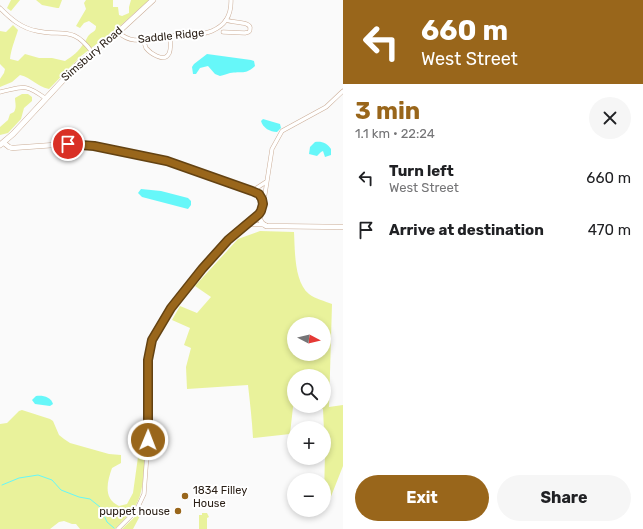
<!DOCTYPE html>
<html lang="en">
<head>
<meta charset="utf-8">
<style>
  body { margin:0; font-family:Rubik,sans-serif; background:#f6f6f6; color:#202124; height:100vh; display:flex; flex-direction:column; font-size:15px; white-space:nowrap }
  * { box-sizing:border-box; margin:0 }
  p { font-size:13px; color:#757577 }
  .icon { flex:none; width:22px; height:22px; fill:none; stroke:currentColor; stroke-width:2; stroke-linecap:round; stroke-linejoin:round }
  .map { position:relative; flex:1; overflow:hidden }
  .sheet { display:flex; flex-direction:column; background:#fff; width:300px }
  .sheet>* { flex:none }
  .guide { background:#99661b; color:#fff; overflow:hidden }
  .needle { width:26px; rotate:97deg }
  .tools { position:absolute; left:287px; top:317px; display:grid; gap:8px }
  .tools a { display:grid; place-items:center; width:44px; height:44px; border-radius:50%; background:#fff; box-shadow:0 2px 6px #0003; font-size:20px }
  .pin { position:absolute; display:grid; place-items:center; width:34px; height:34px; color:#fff; margin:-17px; border:2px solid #fff; border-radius:50%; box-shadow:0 1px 4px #0007 }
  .me { position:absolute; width:44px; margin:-22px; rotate:1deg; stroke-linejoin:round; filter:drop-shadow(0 0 3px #0008) }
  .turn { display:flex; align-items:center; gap:14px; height:84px; padding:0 12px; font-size:18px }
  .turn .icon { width:52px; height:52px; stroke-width:2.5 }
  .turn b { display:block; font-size:28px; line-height:34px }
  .round { display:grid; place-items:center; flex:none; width:42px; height:42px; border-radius:21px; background:#f6f6f6 }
  .head { display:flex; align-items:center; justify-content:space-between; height:68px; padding:0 12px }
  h1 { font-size:24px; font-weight:700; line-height:30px; color:#99661b }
  .button { display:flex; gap:8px; margin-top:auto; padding:8px 12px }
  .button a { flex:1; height:46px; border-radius:24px; background:#99661b; color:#fff; font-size:16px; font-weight:700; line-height:46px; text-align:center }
  .button a+a { background:#f6f6f6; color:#202124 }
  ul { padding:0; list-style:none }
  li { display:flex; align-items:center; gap:12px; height:52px; padding:0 12px }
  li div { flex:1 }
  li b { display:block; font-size:15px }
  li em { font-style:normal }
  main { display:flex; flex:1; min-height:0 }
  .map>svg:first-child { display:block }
  .green { fill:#e9f29b; fill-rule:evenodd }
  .water { fill:#66f7f9 }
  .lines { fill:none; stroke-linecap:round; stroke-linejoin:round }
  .stream { stroke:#66f7f9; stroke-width:1 }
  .minor-casing { stroke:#cbad97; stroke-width:4.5 }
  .tertiary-casing { stroke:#cbad97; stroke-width:5.5 }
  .secondary-casing { stroke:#cbad97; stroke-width:6 }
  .minor { stroke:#fff; stroke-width:3.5 }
  .tertiary { stroke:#fff; stroke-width:4.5 }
  .secondary { stroke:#fff; stroke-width:5 }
  .route-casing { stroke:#634212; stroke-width:10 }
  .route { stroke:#99661b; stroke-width:7 }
  .poi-dot { fill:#99661b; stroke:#fff; stroke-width:1.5 }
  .labels { text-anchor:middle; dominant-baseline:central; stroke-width:4; stroke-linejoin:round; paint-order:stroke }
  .street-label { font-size:11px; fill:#2b2017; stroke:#fff }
  .poi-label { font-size:11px; fill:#2b2017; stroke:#fff; text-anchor:start }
</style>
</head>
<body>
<main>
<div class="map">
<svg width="343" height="529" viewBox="0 0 343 529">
  <rect width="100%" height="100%" fill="#fafafa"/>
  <g class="green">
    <polygon points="11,0 20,0 11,11 7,8"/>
    <polygon points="36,0 62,0 59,8 57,8 42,5"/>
    <path d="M86,0H113V7H118L119,15L122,16L129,13V7L131,0H149L120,26L81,56L49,89C36,86 32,78 20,75L12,82L0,87V79L4,73L5,69L0,64V31L6,32L13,25L18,30C15,40 11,49 10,59L18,61L25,54L39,58H52L65,61C73,56 79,51 84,43C86,41 87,37 89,35C93,31 96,32 96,26L89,21L84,23L80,28L76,26L86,9L84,3Z"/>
    <path d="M22,94H28L32,97V101L24,108L21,119L8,133L0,135V127L8,120L10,114L14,112C17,107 15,103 15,98Z"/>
    <path d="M260,231L294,232C295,250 294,282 309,294C315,299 325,301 332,304L329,407L343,405V466L330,499L324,498L325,453L323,409L310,406H324V376H294V406H296L293,407L290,434L253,438C252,420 250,403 248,385L187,389L186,367L191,348L184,345L190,328L172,320L180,306L197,313L211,297L195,286L238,239ZM294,324H324V354H294Z"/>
    <path d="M22,410L50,419L53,421L59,435L64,439L70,443L109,454L121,455V463L112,468C107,482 103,499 119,506L127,504L133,493L138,457L142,454L145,459C143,475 144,494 134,508C129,516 121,522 115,529H80L76,524H72L64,521L59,522L50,529H0V424L7,423L19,411Z"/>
    <polygon points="139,513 141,514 133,529 122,529"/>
    <polygon points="202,513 207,513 209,517 207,518 207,529 199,529 199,515 202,515"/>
  </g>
  <g class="water">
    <path d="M207,54L251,60L254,61L255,66C246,75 241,71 230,73C227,74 224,75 220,76L215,74L208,66L200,68L196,74H193L192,67L194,64Z"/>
    <path d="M263,119L280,124L281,128L277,132C270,132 263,128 261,121Z"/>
    <path d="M315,142C322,141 327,143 331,149V155L325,157L323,151L321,152L317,156L309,154L310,147Z"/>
    <polygon points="141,189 161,191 188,198 191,201 191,205 188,209 142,197 138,193"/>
    <path d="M36,396C43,395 51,397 53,404L50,406L35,404L32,400Z"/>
  </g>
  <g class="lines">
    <polyline class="stream" points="2,485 19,478 38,475 52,480 61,490 79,497 90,499 100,507 107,522 114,528"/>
    <defs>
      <g id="minor">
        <path d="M0,8C11,19 21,28 37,31C63,37 72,25 92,52"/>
        <path d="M118,32C133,46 146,38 164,36C191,35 232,39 231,0"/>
        <path d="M223,32L245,33C248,32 250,33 250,29C252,21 232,23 226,20"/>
        <path d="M144,39C144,42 145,46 146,48C150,53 163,62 168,55C172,51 170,41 170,36"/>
        <path d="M0,92C24,87 24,83 45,98"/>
        <polyline points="252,191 266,182"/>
        <polyline points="262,199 265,194 272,149 282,131 326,107 343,91"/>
        <polyline points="247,224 266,225"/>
        <path d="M118,529L136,511L144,494L148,440V360C152,328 176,301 196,277C206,264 217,251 228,239C237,230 249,223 259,214"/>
      </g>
      <path id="tertiary" d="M4,143L9,147L12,148L68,144L94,146L175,163L259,194C267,206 260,207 259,218L262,223L266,226L343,227"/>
      <polyline id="secondary" points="0,145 13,134 78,64 115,35 153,0"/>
    </defs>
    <use href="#minor" class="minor-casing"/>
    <use href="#tertiary" class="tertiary-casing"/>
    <use href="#secondary" class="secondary-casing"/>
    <use href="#minor" class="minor"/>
    <use href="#tertiary" class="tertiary"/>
    <use href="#secondary" class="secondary"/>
  </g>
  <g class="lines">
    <defs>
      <polyline id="route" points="68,144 94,146 167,161 252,191 259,194 262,199 263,204 261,211 259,214 228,240 202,269 171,308 152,340 148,360 148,440"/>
    </defs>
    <use href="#route" class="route-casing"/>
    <use href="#route" class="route"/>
  </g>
  <g class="poi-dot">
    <circle cx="185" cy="496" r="4"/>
    <circle cx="178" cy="511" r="4"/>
  </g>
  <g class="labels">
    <g class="street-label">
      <text transform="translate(171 36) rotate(-6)">Saddle Ridge</text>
      <text transform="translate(92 54) rotate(-41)">Simsbury Road</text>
    </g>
    <g class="poi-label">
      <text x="193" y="490">1834 Filley<tspan x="193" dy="13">House</tspan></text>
      <text x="170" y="511" text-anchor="end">puppet house</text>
    </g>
  </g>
</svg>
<div class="tools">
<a><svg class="needle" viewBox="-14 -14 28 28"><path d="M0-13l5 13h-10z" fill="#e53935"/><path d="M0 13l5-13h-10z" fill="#757577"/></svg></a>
<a><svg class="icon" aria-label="search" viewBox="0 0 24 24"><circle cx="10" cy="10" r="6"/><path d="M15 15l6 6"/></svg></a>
<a>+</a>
<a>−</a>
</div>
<div class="pin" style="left:68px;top:144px;background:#d93025"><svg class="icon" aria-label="arrive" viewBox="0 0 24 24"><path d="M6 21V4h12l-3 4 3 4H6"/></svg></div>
<svg class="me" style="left:148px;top:440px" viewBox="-20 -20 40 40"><circle r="17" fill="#99661b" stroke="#fff" stroke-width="3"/><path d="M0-11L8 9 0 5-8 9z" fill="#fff"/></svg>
</div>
<section class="sheet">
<div class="guide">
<div class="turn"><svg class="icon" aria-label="left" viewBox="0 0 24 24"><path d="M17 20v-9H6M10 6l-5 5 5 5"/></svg><div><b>660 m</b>West Street</div></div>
</div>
<div class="head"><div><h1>3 min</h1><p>1.1 km · 22:24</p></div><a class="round"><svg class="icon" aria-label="close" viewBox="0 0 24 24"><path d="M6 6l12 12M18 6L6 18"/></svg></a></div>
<ul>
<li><svg class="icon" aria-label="left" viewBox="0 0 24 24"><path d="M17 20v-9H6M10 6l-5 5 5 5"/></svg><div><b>Turn left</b><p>West Street</p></div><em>660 m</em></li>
<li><svg class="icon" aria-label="arrive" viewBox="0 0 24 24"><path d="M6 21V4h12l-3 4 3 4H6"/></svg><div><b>Arrive at destination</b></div><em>470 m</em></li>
</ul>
<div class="button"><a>Exit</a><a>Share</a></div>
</section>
</main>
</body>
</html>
